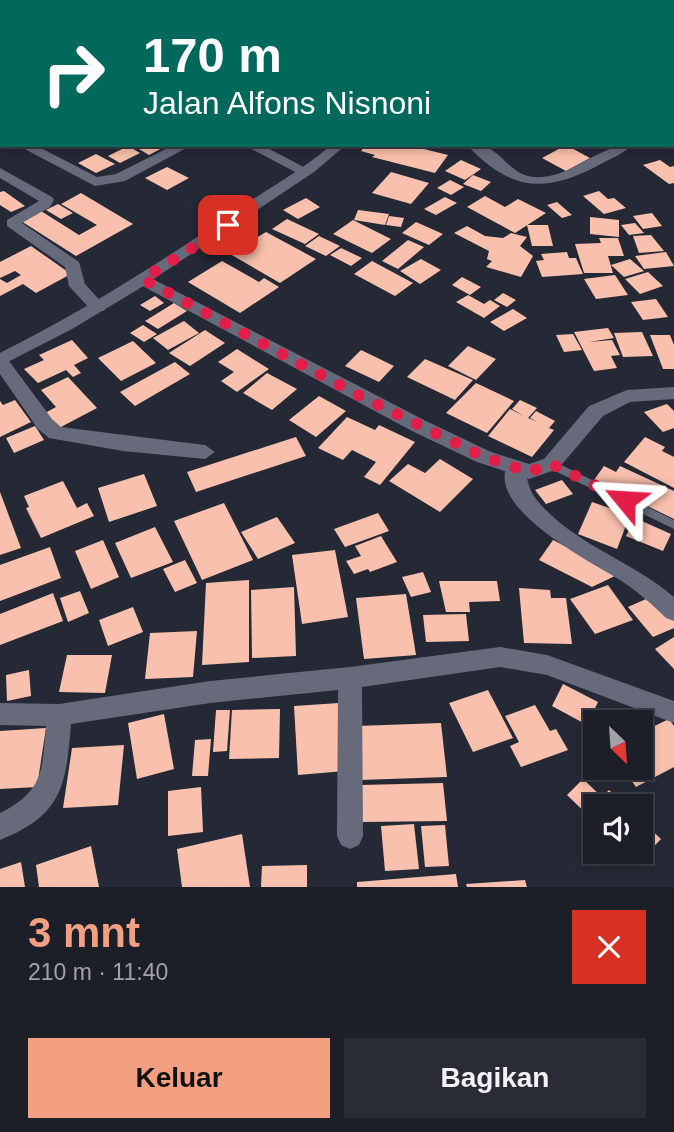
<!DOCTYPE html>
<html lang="id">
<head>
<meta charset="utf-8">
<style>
  body { margin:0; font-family:Helvetica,sans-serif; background:#292c34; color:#f1f3f6; height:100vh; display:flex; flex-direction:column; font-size:26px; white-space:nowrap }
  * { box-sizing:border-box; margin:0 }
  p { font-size:23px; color:#a0a2a8 }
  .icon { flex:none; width:38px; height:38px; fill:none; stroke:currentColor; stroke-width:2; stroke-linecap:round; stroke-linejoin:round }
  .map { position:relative; height:887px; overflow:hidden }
  .side { display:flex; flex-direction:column; background:#1c1f28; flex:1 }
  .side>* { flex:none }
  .hud { position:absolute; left:0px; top:0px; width:676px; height:147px; box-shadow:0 4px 10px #0003,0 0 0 2px #3a3d45; background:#00695c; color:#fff; overflow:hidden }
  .needle { width:46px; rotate:155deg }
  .tools { position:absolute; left:583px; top:710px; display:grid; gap:14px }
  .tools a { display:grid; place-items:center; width:70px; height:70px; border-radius:0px; background:#1c1f28; box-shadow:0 4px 10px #0003,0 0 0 2px #3a3d45; font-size:35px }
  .pin { position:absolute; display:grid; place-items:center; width:60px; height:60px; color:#fff; margin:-30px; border-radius:14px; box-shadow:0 4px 10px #0006 }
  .me { position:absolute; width:77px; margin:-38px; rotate:297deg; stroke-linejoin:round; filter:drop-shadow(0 0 5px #0008) }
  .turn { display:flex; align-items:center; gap:24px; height:147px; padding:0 28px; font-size:32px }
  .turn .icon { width:91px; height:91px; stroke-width:2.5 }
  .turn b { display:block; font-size:49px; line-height:60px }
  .round { display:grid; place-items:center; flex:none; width:74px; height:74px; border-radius:0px; background:#292c34 }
  .summary { display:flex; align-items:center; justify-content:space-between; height:119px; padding:0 28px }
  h1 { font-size:42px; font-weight:700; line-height:52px; color:#f3a082 }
  .action { display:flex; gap:14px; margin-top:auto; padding:14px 28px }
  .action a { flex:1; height:80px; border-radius:0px; background:#f3a082; color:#111; font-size:28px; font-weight:700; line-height:80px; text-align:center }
  .action a+a { background:#292c34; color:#f1f3f6 }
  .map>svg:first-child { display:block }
  .building { fill:#f9c1ad }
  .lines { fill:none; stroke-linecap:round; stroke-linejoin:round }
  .service { fill:#666a7a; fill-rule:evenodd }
  .minor { fill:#666a7a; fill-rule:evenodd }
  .tertiary { fill:#666a7a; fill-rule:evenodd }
  .secondary { fill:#666a7a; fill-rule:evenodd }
  .route { stroke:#e11d48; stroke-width:12; stroke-dasharray:0 21.6 }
</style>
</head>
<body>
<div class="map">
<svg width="674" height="887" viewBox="0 0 674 887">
  <rect width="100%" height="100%" fill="#252936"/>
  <g class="building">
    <polygon points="132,145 168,145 149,155"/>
    <polygon points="366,145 408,145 448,155 435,173 372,157 375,155 361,151"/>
    <polygon points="566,145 590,158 566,171 542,158"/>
    <polygon points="128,146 140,153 120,163 108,156"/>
    <polygon points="96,154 115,164 96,173 78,163"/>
    <polygon points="461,160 481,169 465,180 445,171"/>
    <polygon points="660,160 670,167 674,166 674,183 669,184 643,165"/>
    <polygon points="167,167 189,178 167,190 145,178"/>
    <polygon points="391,172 429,183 411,204 372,193"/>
    <polygon points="473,175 491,182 481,191 463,184"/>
    <polygon points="450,180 464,187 451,195 437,188"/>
    <polygon points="4,191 25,206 11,212 0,205 0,192"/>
    <polygon points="599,191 608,199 614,198 626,208 604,214 583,196"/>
    <polygon points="81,193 133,224 76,256 21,221 41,211 79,235 97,225 61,204"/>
    <polygon points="485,196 505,207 518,199 546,213 515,233 467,207"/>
    <polygon points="445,197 457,203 436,215 424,209"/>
    <polygon points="306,198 320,207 298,219 283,210"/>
    <polygon points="557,202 572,215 562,218 547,205"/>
    <polygon points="58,204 73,213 61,219 46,210"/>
    <polygon points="358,210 389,214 385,225 354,220"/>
    <polygon points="652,213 662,226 643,229 633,216"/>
    <polygon points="389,216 404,218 401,227 386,225"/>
    <polygon points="590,217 619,220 619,237 590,234"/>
    <polygon points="287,219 319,234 305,244 272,229"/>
    <polygon points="353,220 391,239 372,253 333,234"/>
    <polygon points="416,222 443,234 429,245 402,233"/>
    <polygon points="635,223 644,233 629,235 621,225"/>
    <polygon points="527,225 548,225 553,246 532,246"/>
    <polygon points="467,226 485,236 503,238 511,233 527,237 520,246 533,256 521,277 486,267 492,261 487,259 489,251 454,233"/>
    <polygon points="266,232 316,259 280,283 230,254"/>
    <polygon points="651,235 664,251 639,253 633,236"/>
    <polygon points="319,236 340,246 326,256 305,246"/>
    <polygon points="599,238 618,238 624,256 608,256 613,273 584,273 575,244 601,243"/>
    <polygon points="408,240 424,247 398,269 382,261"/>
    <polygon points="31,246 71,274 36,293 23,284 0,296 0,279 7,283 21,275 15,271 0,278 0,262"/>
    <polygon points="341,248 362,258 351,266 330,255"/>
    <polygon points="567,252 569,258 576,258 583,274 542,277 536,261 544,260 541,254"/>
    <polygon points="666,252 674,266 644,269 635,256"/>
    <polygon points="421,259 441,270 420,284 400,271"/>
    <polygon points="630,259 644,271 624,277 611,265"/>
    <polygon points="222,261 259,282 264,278 279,287 240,313 188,282"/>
    <polygon points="372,261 413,283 395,296 354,274"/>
    <polygon points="648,272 663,286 640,294 625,279"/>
    <polygon points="615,275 628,295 596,299 584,279"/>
    <polygon points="462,277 481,287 470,295 452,285"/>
    <polygon points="503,293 516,300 507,307 494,300"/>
    <polygon points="468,295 484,304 490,300 500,306 484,318 456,302"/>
    <polygon points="155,296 164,303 150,311 140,305"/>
    <polygon points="656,299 668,317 643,320 631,302"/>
    <polygon points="174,303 187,311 158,329 145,321"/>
    <polygon points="513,309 527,318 504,331 490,322"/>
    <polygon points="184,321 199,333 168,350 153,338"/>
    <polygon points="143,325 157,334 144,342 130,333"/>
    <polygon points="608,328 614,338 589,342 612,340 620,355 611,356 617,368 594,371 574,332"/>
    <polygon points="205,330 225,343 190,366 169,353"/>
    <polygon points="642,332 653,356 623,357 614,333"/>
    <polygon points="573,334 582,350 564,352 556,335"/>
    <polygon points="650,335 670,335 674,345 674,369 663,369"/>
    <polygon points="72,340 88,358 74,365 81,373 73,377 66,370 38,383 24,369 44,360 39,355"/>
    <polygon points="133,341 156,363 121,381 98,358"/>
    <polygon points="468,346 496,359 476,380 448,366"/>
    <polygon points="237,349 269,369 237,392 221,381 234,372 218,362"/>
    <polygon points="361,350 394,366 379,382 345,366"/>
    <polygon points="425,359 473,380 455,400 407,377"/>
    <polygon points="175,362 190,374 135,406 120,392"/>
    <polygon points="267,373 297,389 272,410 243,393"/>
    <polygon points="68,377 97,408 59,428 45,413 56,407 41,390"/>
    <polygon points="476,383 514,401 487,433 446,413"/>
    <polygon points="319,396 346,411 316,437 289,420"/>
    <polygon points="15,400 31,422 0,437 0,401 3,405"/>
    <polygon points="520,400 537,408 528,418 538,422 530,418 536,411 555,421 549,428 554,430 532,457 488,436 510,409 524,416 512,409"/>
    <polygon points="667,404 674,411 674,428 663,432 644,412"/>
    <polygon points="347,417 375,430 379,425 415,442 380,485 364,477 376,462 352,450 343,460 318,448"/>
    <polygon points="35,426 44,440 14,453 6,438"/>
    <polygon points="296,437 306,456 196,492 187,472"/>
    <polygon points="645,437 665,447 662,451 674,457 674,488 624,462"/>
    <polygon points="440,459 473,479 440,512 389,481 408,464 425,473"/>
    <polygon points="604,466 616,472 620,466 674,491 674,519 594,480"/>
    <polygon points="144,474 157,506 109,522 98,488"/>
    <polygon points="562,480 573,494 546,504 535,490"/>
    <polygon points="63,481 77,508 87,503 94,516 41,538 26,508 29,507 24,496"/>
    <polygon points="0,492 21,548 0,555"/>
    <polygon points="592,502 630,515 617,549 578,534"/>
    <polygon points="224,503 253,560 202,580 174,521"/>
    <polygon points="378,513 389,531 345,547 334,529"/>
    <polygon points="277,517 295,543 258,559 241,532"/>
    <polygon points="635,518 671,534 663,551 626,536"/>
    <polygon points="155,527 173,562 131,578 115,543"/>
    <polygon points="381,536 397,562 370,572 368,569 354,574 346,561 361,556 355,546"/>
    <polygon points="103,540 119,577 91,589 75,551"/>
    <polygon points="553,540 619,574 592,587 539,560"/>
    <polygon points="50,547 61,578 0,601 0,565"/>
    <polygon points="335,550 348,617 302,624 292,555"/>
    <polygon points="185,560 197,583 175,592 163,569"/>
    <polygon points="423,572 431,592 411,597 402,577"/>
    <polygon points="249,580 249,662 202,665 206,583"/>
    <polygon points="439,581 497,581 500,601 469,602 470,612 446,612"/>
    <polygon points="608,585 633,620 595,634 570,599"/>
    <polygon points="294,587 296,656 252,658 251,590"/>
    <polygon points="519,588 550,590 551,598 566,598 572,644 524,643"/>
    <polygon points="80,591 89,613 68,622 60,598"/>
    <polygon points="53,593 63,621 0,645 0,614"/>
    <polygon points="406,594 416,655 364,659 356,598"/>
    <polygon points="655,595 674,618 674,628 653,637 628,607"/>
    <polygon points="133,607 143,632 108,646 99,620"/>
    <polygon points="466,614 469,641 426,642 423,615"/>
    <polygon points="197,631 193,677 145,679 150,633"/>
    <polygon points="674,637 674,669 655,649"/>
    <polygon points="67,655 112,655 105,693 59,692"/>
    <polygon points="29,670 31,696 7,701 6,675"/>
    <polygon points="563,684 598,702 587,725 552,706"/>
    <polygon points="488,690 513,738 473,752 449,703"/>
    <polygon points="339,703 345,771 298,775 294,706"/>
    <polygon points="535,705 550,731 556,729 568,750 521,767 510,746 519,742 505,716"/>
    <polygon points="280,709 279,758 229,759 232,710"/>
    <polygon points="216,710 230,710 227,751 213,752"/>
    <polygon points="605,710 620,723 595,723 595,729 589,724"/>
    <polygon points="164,714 174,769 137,779 128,723"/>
    <polygon points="669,719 674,726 674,767 636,787 622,768 640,768 640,733"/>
    <polygon points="441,723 447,777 360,780 357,726"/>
    <polygon points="46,728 37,787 0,789 0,731"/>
    <polygon points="211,739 208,776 192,776 195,740"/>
    <polygon points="124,745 118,805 63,808 72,748"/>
    <polygon points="583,779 602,797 609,790 627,807 595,807 595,822 567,795"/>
    <polygon points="443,783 447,821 362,822 361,785"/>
    <polygon points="201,787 203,832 168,836 168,791"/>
    <polygon points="640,819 661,839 638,863 627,852 640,852"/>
    <polygon points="414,824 419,869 385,871 381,826"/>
    <polygon points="445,825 449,866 425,867 421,826"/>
    <polygon points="242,834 250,887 182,887 177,849"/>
    <polygon points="91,846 99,887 39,887 36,865"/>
    <polygon points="21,862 25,887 0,887 0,869"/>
    <polygon points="307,865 307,887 261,887 262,866"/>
    <polygon points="456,874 458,887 357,887 357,882"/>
    <polygon points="525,880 527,887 467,887 466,884"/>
  </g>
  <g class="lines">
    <polygon class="service" points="551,460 674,520 674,529 547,467 546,464 547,461"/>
    <g class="minor">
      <polygon points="360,0 377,0 378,2 361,2"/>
      <rect x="0" y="20" width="2" height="6"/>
      <polygon points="0,133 2,133 0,142"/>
      <polygon points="17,145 35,145 97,177 116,174 174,145 192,145 125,181 95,186"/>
      <polygon points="244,145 262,145 313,172 306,176 301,175"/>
      <path d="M467,145C472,145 480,144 484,146C503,153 512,176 534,177C570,180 596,145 632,145C623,154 610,159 599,165C545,194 510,191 467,145Z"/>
      <polygon points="0,168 52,197 54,200 50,207 22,223 79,262 85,284 106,307 104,311 92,311 69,286 65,267 7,226 7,220 39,201 0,178"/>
      <polygon points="0,355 6,357 52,419 61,427 205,445 215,452 205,459 123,451 49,438 38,429 0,374"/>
      <path d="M515,462L522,464C528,475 527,488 536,499C571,543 632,561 674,597V621L666,618C652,604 637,591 620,580C593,563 484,508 508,464Z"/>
      <path d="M500,647L547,655L674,701V723L547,675L500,667L362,687L363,836L359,845L350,849L341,845L337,836L338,690L210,703L71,724C66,787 62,815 0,840V813C44,791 42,771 46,726L0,725V703L59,704L210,681L350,667Z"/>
    </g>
    <polygon class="tertiary" points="143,274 426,421 491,452 529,464 544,459 589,406 627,390 674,387 674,399 630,402 603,416 558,469 529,479 477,462 412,431 137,283 135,279"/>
    <g class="secondary">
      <polygon points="411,0 421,0 410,2"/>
      <path d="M331,145H346L314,172L137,290L72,329L0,366V353C85,310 165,260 243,206C272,186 304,169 331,145Z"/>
    </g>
  </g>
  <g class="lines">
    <polyline class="route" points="228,225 143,279 356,394 484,457 529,472 551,464 625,500"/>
  </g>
</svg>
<div class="tools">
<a><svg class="needle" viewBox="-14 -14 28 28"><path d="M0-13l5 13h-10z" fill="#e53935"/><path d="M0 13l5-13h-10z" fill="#a0a2a8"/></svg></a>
<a><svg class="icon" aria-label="sound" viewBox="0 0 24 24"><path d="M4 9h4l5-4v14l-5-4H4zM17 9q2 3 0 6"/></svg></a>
</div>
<div class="pin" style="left:228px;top:225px;background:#d93025"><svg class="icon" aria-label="arrive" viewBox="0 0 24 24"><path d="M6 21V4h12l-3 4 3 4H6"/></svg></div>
<svg class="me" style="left:625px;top:500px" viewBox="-20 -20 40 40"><path d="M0-17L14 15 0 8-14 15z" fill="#e11d48" stroke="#fff" stroke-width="4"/></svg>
<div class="hud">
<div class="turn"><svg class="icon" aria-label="right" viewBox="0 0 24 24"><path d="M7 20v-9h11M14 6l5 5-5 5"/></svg><div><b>170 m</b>Jalan Alfons Nisnoni</div></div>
</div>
</div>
<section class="side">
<div class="summary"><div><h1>3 mnt</h1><p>210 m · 11:40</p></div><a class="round" style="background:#d93025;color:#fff"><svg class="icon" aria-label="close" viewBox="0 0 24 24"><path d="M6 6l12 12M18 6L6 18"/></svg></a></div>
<div class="action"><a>Keluar</a><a>Bagikan</a></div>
</section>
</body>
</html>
